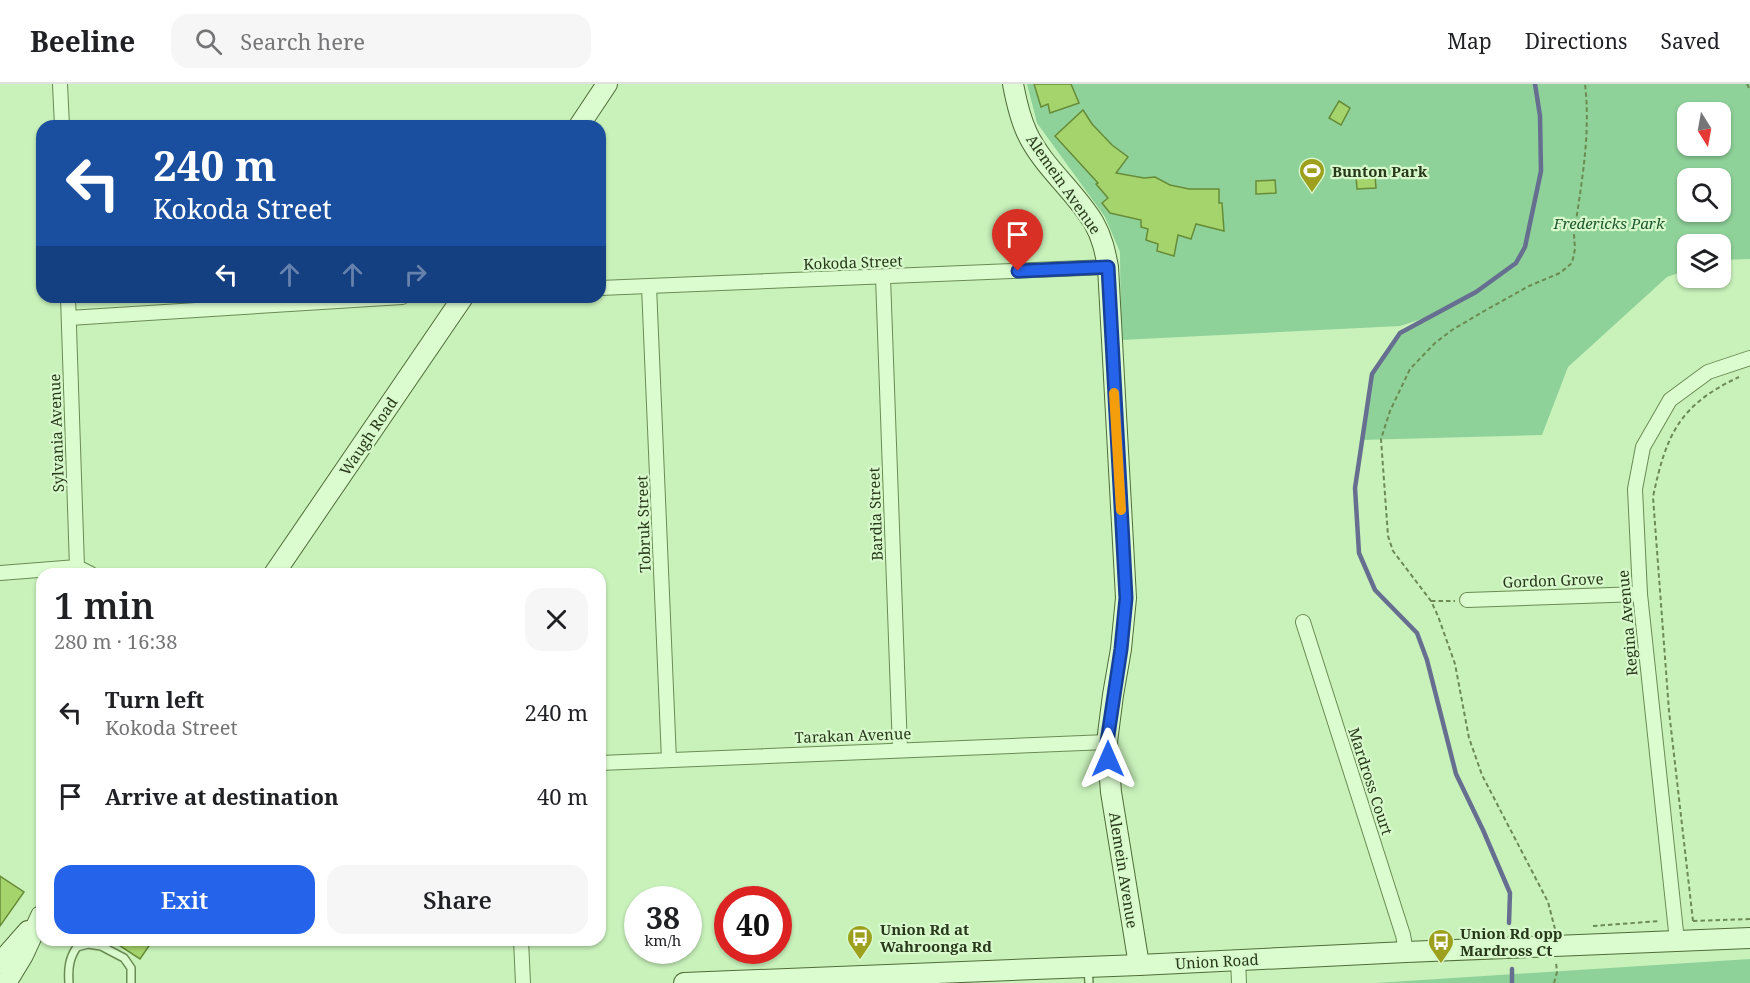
<!DOCTYPE html>
<html lang="en">
<head>
<meta charset="utf-8">
<style>
  body { margin:0; font-family:"Noto Serif",serif; background:#f6f6f6; color:#202124; height:100vh; display:flex; flex-direction:column; font-size:22px; white-space:nowrap }
  * { box-sizing:border-box; margin:0 }
  p { font-size:20px; color:#757577 }
  .icon { flex:none; width:33px; height:33px; fill:none; stroke:currentColor; stroke-width:2; stroke-linecap:round; stroke-linejoin:round }
  .map { position:relative; flex:1; overflow:hidden }
  .side { position:absolute; left:36px; top:484px; width:570px; height:378px; display:flex; flex-direction:column; background:#fff; border-radius:18px; box-shadow:0 2px 4px #0004 }
  .side>* { flex:none }
  .top-card { position:absolute; left:36px; top:36px; width:570px; height:183px; border-radius:18px; box-shadow:0 2px 4px #0004; background:#1a4fa0; color:#fff; overflow:hidden }
  .needle { width:39px; rotate:169deg }
  .buttons { position:absolute; left:1677px; top:18px; display:grid; gap:12px }
  .buttons a { display:grid; place-items:center; width:54px; height:54px; border-radius:12px; background:#fff; box-shadow:0 2px 4px #0004; font-size:30px }
  .speed { position:absolute; left:624px; top:802px; display:flex; gap:12px; font-size:30px; font-weight:700; text-align:center }
  .speed>* { display:grid; place-content:center; width:78px; height:78px; border-radius:50%; background:#fff; box-shadow:0 2px 4px #0004; line-height:1 }
  .speed small { font-size:15px; font-weight:400 }
  .speed .limit { border:9px solid #d22; background:#fff; color:#111 }
  .pin { position:absolute; display:grid; place-items:center; width:51px; height:51px; color:#fff; margin:-62px -26px; border-radius:50% 50% 50% 0; rotate:-45deg; box-shadow:0 0 6px #0007 }
  .pin .icon { rotate:45deg }
  .me { position:absolute; width:66px; margin:-33px; rotate:0deg; stroke-linejoin:round; filter:drop-shadow(0 0 4px #0008) }
  .turn { display:flex; align-items:center; gap:21px; height:126px; padding:0 18px; font-size:27px }
  .turn .icon { width:78px; height:78px; stroke-width:2.5 }
  .turn b { display:block; font-size:42px; line-height:51px }
  .lanes { display:flex; align-items:center; height:57px; padding:0 18px; background:#0003; justify-content:center; gap:30px; direction:ltr }
  .lanes .off { opacity:.35 }
  .round { display:grid; place-items:center; flex:none; width:63px; height:63px; border-radius:18px; background:#f6f6f6 }
  .overview { display:flex; align-items:center; justify-content:space-between; height:102px; padding:0 18px }
  h1 { font-size:36px; font-weight:600; line-height:45px }
  .cta { display:flex; gap:12px; margin-top:auto; padding:12px 18px }
  .cta a { flex:1; height:69px; border-radius:18px; background:#2563eb; color:#fff; font-size:24px; font-weight:600; line-height:69px; text-align:center }
  .cta a+a { background:#f6f6f6; color:#202124 }
  ul { padding:0; list-style:none }
  li { display:flex; align-items:center; gap:18px; height:84px; padding:0 18px }
  li div { flex:1 }
  li b { display:block; font-size:22px }
  li em { font-style:normal }
  header { display:flex; align-items:center; gap:36px; box-sizing:border-box; height:84px; padding:0 30px; background:#fff; border-bottom:2px solid #e0e0e0 }
  header strong { font-size:28px }
  nav { display:flex; gap:33px; margin-inline-start:auto; font-size:21px }
  .search { width:420px; height:54px; background:#f6f6f6; display:flex; align-items:center; gap:15px; box-sizing:border-box; padding:0 21px; border-radius:18px; color:#757577; font-size:22px }
  .map>svg:first-child { display:block }
  .green { fill:#8ed199; fill-rule:evenodd }
  .lines { fill:none; stroke-linecap:round; stroke-linejoin:round }
  .stream { stroke:#676f91; stroke-width:4.5 }
  .building { fill:#a5d46d; stroke:#678c37; stroke-width:1.5 }
  .lane-casing { stroke:#6b8b53; stroke-width:10 }
  .street-casing { stroke:#6b8b53; stroke-width:16 }
  .secondary-casing { stroke:#506c37; stroke-width:22 }
  .path { stroke:#6b8b53; stroke-width:2; stroke-dasharray:4.5 3; stroke-linecap:butt }
  .lane { stroke:#dbfccf; stroke-width:7 }
  .street { stroke:#dbfccf; stroke-width:14 }
  .secondary { stroke:#dbfccf; stroke-width:20 }
  .route-casing { stroke:#184099; stroke-width:15 }
  .route { stroke:#2563eb; stroke-width:10 }
  .slow { stroke:#f59e0b; stroke-width:10 }
  .labels { text-anchor:middle; dominant-baseline:central; stroke-width:4.5; stroke-linejoin:round; paint-order:stroke }
  .poi-label { font-size:15px; font-weight:bold; fill:#28381a; stroke:#d7f9cb; text-anchor:start }
  .street-label { font-size:15px; fill:#28381a; stroke:#d7f9cb }
  .park-label { font-size:15px; font-style:italic; fill:#1e572f; stroke:#d7f9cb }
</style>
</head>
<body>
<header>
<strong>Beeline</strong>
<div class="search"><svg class="icon" aria-label="search" viewBox="0 0 24 24"><circle cx="10" cy="10" r="6"/><path d="M15 15l6 6"/></svg>Search here</div>
<nav><a>Map</a><a>Directions</a><a>Saved</a></nav>
</header>
<div class="map">
<svg width="1750" height="899" viewBox="0 0 1750 899">
  <rect width="100%" height="100%" fill="#c9f2bb"/>
  <g class="green">
    <path d="M1027,0H1750V175L1721,176L1720,160H1688L1687,186L1667,193L1568,283L1542,351L1360,356L1372,290L1400,249L1428,233L1400,242L1121,256L1120,168L1105,133L1037,39ZM1688,28H1720V62H1688ZM1688,94H1720V128H1688Z"/>
    <polygon points="1750,875 1750,899 1376,899"/>
  </g>
  <g class="lines">
    <g class="stream">
      <polyline points="1509,839 1510,809 1483,746 1456,690 1427,576 1417,549 1375,506 1359,469 1355,404 1372,290 1400,249 1476,208 1516,179 1525,163 1541,87 1540,32 1535,0"/>
      <polyline points="1512,885 1512,899"/>
    </g>
  </g>
  <g class="building">
    <polygon points="1034,0 1071,0 1079,19 1050,29 1048,20 1041,23"/>
    <polygon points="1339,17 1350,24 1341,41 1329,34"/>
    <polygon points="1083,26 1092,40 1112,61 1128,73 1116,89 1144,94 1155,93 1170,101 1189,105 1219,105 1219,119 1222,119 1224,147 1196,140 1191,155 1178,151 1174,172 1157,167 1158,160 1146,156 1148,145 1141,143 1141,136 1110,129 1102,119 1108,114 1096,100 1098,99 1055,52"/>
    <polygon points="1375,92 1376,104 1357,105 1356,93"/>
    <polygon points="1275,96 1276,109 1256,110 1256,97"/>
    <polygon points="0,792 24,808 0,842"/>
    <polygon points="111,856 153,856 140,875"/>
  </g>
  <g class="lines">
    <defs>
      <g id="lane">
        <polyline points="1088,884 1089,899"/>
        <path d="M69,899C68,885 69,874 77,863L88,860L101,862L124,874L131,884V899"/>
      </g>
      <g id="street">
        <polyline points="60,0 62,42"/>
        <polyline points="883,193 900,666"/>
        <polyline points="649,202 669,676"/>
        <polyline points="600,204 1108,183"/>
        <polyline points="68,213 77,483"/>
        <polyline points="69,234 402,213"/>
        <polyline points="0,489 77,483 91,490"/>
        <polyline points="1467,516 1640,510"/>
        <polyline points="1303,538 1403,851 1406,868"/>
        <polyline points="600,679 1107,658"/>
        <polyline points="521,856 523,899"/>
        <polyline points="1677,857 1640,510 1635,405 1643,363 1670,316 1708,288 1750,274"/>
        <polyline points="1238,876 1239,899"/>
      </g>
      <g id="secondary">
        <path d="M1013,0C1016,16 1020,34 1027,49C1043,83 1075,107 1094,139C1102,153 1105,167 1108,183L1126,514L1121,565L1113,611L1107,658L1111,708L1139,881"/>
        <polyline points="579,42 607,0"/>
        <polyline points="274,490 463,213"/>
        <polyline points="0,879 28,847"/>
        <polyline points="6,899 23,871 41,832"/>
        <polyline points="684,899 1139,881 1406,868 1750,854"/>
      </g>
    </defs>
    <use href="#lane" class="lane-casing"/>
    <use href="#street" class="street-casing"/>
    <use href="#secondary" class="secondary-casing"/>
    <g class="path">
      <polyline points="1747,0 1750,6"/>
      <polyline points="1431,517 1455,517"/>
      <path d="M1693,837L1669,627L1653,413C1666,351 1679,321 1739,293"/>
      <polyline points="1693,837 1750,835"/>
      <polyline points="1593,842 1660,837"/>
      <path d="M1555,845L1548,818L1482,691L1469,654L1455,580L1438,532L1431,517L1393,467L1388,452L1381,355L1390,327L1410,285L1435,259L1452,246L1486,226L1529,202L1560,189L1572,179L1575,165L1574,151C1581,101 1591,51 1585,0"/>
      <polyline points="1554,899 1557,888 1556,878"/>
    </g>
    <use href="#lane" class="lane"/>
    <use href="#street" class="street"/>
    <use href="#secondary" class="secondary"/>
  </g>
  <g class="lines">
    <defs>
      <polyline id="route" points="1018,187 1108,183 1126,514 1121,565 1107,658 1108,675"/>
    </defs>
    <use href="#route" class="route-casing"/>
    <use href="#route" class="route"/>
    <polyline class="slow" points="1114,309 1121,426"/>
  </g>
  <defs>
    <symbol id="stadium-pin" viewBox="-11 -11 22 30"><path d="M0 17L-7.5 6A9.5 9.5 0 1 1 7.5 6Z" fill="#9ca01d" stroke="#d7f9cb"/><path d="M0-5a6.5 5 0 1 0 0 10a6.5 5 0 1 0 0-10ZM-3.5-1.8h7v3.6h-7Z" fill="#fff"/></symbol>
    <symbol id="bus-pin" viewBox="-11 -11 22 30"><path d="M0 17L-7.5 6A9.5 9.5 0 1 1 7.5 6Z" fill="#9ca01d" stroke="#d7f9cb"/><path d="M-5-6H5V4H4V6H2V4H-2V6H-4V4H-5ZM-3.5-4V0h7V-4ZM-3.5 1.2v1.5H-2V1.2ZM2 1.2v1.5H3.5V1.2Z" fill="#fff"/></symbol>
  </defs>
  <g fill-rule="evenodd">
    <use href="#stadium-pin" x="1297" y="72" width="30" height="40"/>
    <use href="#bus-pin" x="845" y="839" width="30" height="40"/>
    <use href="#bus-pin" x="1426" y="843" width="30" height="40"/>
  </g>
  <g class="labels">
    <g class="poi-label">
      <text x="1332" y="87">Bunton Park</text>
      <text x="880" y="845">Union Rd at<tspan x="880" dy="17">Wahroonga Rd</tspan></text>
      <text x="1460" y="849">Union Rd opp<tspan x="1460" dy="17">Mardross Ct</tspan></text>
    </g>
    <g class="street-label">
      <text transform="translate(1064 100) rotate(55)">Alemein Avenue</text>
      <text transform="translate(853 178) rotate(-2)">Kokoda Street</text>
      <text transform="translate(56 349) rotate(-92)">Sylvania Avenue</text>
      <text transform="translate(368 352) rotate(-56)">Waugh Road</text>
      <text transform="translate(875 430) rotate(-92)">Bardia Street</text>
      <text transform="translate(643 440) rotate(-92)">Tobruk Street</text>
      <text transform="translate(1553 496) rotate(-2)">Gordon Grove</text>
      <text transform="translate(1627 539) rotate(-95)">Regina Avenue</text>
      <text transform="translate(853 651) rotate(-2)">Tarakan Avenue</text>
      <text transform="translate(1371 697) rotate(72)">Mardross Court</text>
      <text transform="translate(1124 786) rotate(81)">Alemein Avenue</text>
      <text transform="translate(1217 877) rotate(-3)">Union Road</text>
    </g>
    <g class="park-label">
      <text x="1609" y="139">Fredericks Park</text>
    </g>
  </g>
</svg>
<div class="buttons">
<a><svg class="needle" viewBox="-14 -14 28 28"><path d="M0-13l5 13h-10z" fill="#e53935"/><path d="M0 13l5-13h-10z" fill="#757577"/></svg></a>
<a><svg class="icon" aria-label="search" viewBox="0 0 24 24"><circle cx="10" cy="10" r="6"/><path d="M15 15l6 6"/></svg></a>
<a><svg class="icon" aria-label="layers" viewBox="0 0 24 24"><path d="M12 4l9 5-9 5-9-5zM3 14l9 5 9-5"/></svg></a>
</div>
<div class="speed"><div>38<small>km/h</small></div><div class="limit">40</div></div>
<div class="pin" style="left:1018px;top:187px;background:#d93025"><svg class="icon" aria-label="arrive" viewBox="0 0 24 24"><path d="M6 21V4h12l-3 4 3 4H6"/></svg></div>
<svg class="me" style="left:1108px;top:675px" viewBox="-20 -20 40 40"><path d="M0-17L14 15 0 8-14 15z" fill="#2563eb" stroke="#fff" stroke-width="4"/></svg>
<div class="top-card">
<div class="turn"><svg class="icon" aria-label="left" viewBox="0 0 24 24"><path d="M17 20v-9H6M10 6l-5 5 5 5"/></svg><div><b>240 m</b>Kokoda Street</div></div>
<div class="lanes"><svg class="icon" aria-label="left" viewBox="0 0 24 24"><path d="M17 20v-9H6M10 6l-5 5 5 5"/></svg><svg class="icon off" aria-label="ahead" viewBox="0 0 24 24"><path d="M12 20V5M6 11l6-6 6 6"/></svg><svg class="icon off" aria-label="ahead" viewBox="0 0 24 24"><path d="M12 20V5M6 11l6-6 6 6"/></svg><svg class="icon off" aria-label="right" viewBox="0 0 24 24"><path d="M7 20v-9h11M14 6l5 5-5 5"/></svg></div>
</div>
<section class="side">
<div class="overview"><div><h1>1 min</h1><p>280 m · 16:38</p></div><a class="round"><svg class="icon" aria-label="close" viewBox="0 0 24 24"><path d="M6 6l12 12M18 6L6 18"/></svg></a></div>
<ul>
<li><svg class="icon" aria-label="left" viewBox="0 0 24 24"><path d="M17 20v-9H6M10 6l-5 5 5 5"/></svg><div><b>Turn left</b><p>Kokoda Street</p></div><em>240 m</em></li>
<li><svg class="icon" aria-label="arrive" viewBox="0 0 24 24"><path d="M6 21V4h12l-3 4 3 4H6"/></svg><div><b>Arrive at destination</b></div><em>40 m</em></li>
</ul>
<div class="cta"><a>Exit</a><a>Share</a></div>
</section>
</div>
</body>
</html>
